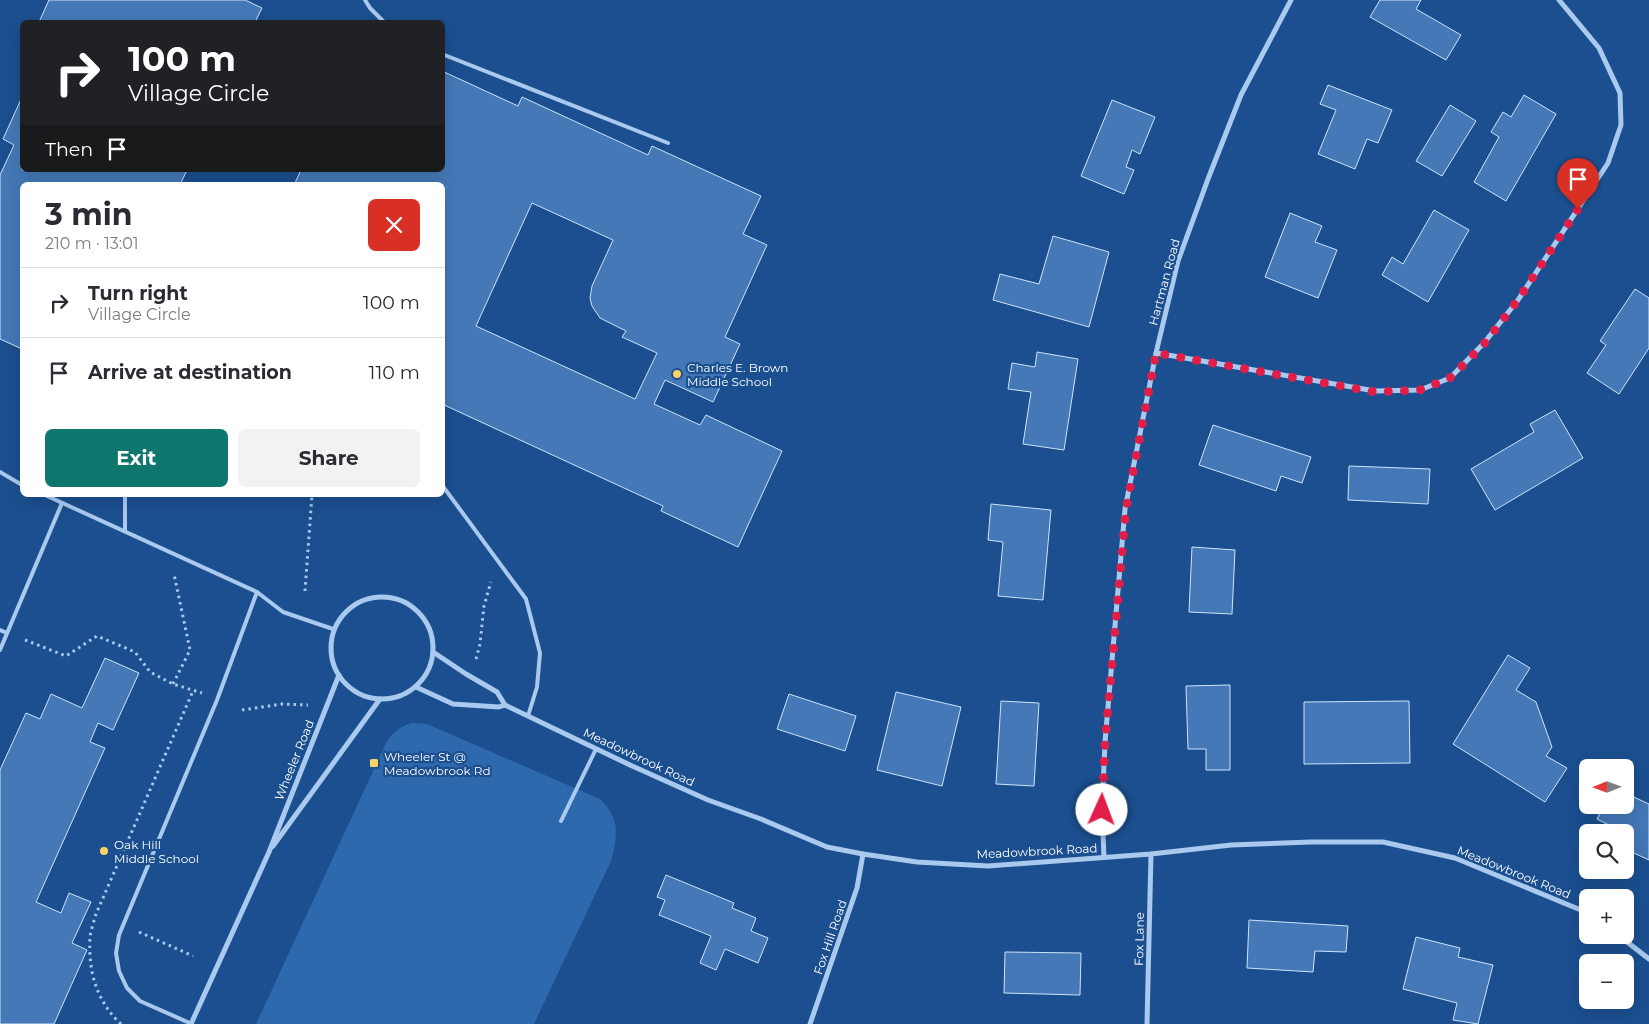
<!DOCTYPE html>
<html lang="en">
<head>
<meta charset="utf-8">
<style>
  body { margin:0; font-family:Montserrat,sans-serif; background:#f2f2f3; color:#2b2b33; height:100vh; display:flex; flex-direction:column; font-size:19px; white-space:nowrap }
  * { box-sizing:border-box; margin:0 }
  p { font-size:16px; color:#7c7c81 }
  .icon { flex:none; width:28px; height:28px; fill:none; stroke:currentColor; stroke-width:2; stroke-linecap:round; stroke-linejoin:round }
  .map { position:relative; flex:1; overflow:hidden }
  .sheet { position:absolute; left:20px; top:182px; width:425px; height:315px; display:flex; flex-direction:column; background:#fff; border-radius:8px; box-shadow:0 5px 20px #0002 }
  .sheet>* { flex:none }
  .hud { position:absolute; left:20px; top:20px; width:425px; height:152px; border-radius:8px; box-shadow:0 5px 20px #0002; background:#202124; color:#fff; overflow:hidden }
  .needle { width:32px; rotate:269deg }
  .buttons { position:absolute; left:1579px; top:759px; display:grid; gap:10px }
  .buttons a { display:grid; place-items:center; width:55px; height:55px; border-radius:8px; background:#fff; box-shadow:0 5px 20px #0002; font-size:25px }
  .pin { position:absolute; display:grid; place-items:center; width:42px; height:42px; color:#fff; margin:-51px -21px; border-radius:50% 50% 50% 0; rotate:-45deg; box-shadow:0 0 5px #0007 }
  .pin .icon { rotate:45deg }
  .me { position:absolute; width:55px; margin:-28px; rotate:2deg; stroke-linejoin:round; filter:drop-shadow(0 0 4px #0008) }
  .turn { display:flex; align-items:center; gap:18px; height:105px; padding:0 25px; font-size:22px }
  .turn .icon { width:65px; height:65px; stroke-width:2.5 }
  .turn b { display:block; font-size:35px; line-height:42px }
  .then { display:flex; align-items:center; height:48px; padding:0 25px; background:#0003; gap:10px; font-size:19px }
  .round { display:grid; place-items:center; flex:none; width:52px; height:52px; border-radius:8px; background:#f2f2f3 }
  .head { display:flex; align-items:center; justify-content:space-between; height:85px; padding:0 25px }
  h1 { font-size:30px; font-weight:700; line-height:38px }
  .cta { display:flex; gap:10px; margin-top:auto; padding:10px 25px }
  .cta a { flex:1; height:58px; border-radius:8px; background:#0f766e; color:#fff; font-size:20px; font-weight:700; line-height:58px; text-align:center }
  .cta a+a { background:#f2f2f3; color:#2b2b33 }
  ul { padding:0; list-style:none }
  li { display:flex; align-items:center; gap:15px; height:70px; padding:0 25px; border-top:1px solid #e1e1e2 }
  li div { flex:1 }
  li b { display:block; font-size:19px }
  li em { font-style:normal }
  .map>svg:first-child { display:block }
  .green { fill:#2e69ad }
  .building { fill:#4478b7; stroke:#cfe3fa; fill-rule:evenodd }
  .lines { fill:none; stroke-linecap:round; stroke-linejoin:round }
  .path { stroke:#a9c9ee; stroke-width:3; stroke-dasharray:2.5 4; stroke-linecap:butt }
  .lane { stroke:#a9c9ee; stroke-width:4 }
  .street { stroke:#a9c9ee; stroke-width:5 }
  .route { stroke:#e11d48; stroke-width:9; stroke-dasharray:0 16.2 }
  .poi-dot { fill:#ffd166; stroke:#1b4f8f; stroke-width:2 }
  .labels { text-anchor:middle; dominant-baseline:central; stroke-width:4.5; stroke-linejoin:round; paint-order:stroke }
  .street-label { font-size:12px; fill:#fff; stroke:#1b4f8f }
  .poi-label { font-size:12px; fill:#fff; stroke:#1b4f8f; text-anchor:start }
</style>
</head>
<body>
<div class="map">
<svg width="1649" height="1024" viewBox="0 0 1649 1024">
  <rect width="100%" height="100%" fill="#1b4f8f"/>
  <path class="green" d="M412,723L427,724L600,799C620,818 618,835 611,861L534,1024H256L386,743C393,732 399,727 412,723Z"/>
  <g class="building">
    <polygon points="49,0 245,0 262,8 255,22 39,22"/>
    <polygon points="1380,0 1421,0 1416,9 1461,35 1446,60 1370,17"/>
    <path d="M442,71L518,106L522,97L648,155L652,146L761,196L743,234L767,245L725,337L740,344L713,402L665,380L654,404L700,425L706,415L782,451L738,547L661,511L663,506L442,404V185H294L301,170H442ZM532,203L613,240L592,286L590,298L592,306L600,318L626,331L622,337L657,353L635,399L476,326Z"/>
    <polygon points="1328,85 1392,110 1378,143 1367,139 1355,169 1318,154 1336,110 1320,104"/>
    <polygon points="1524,95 1556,114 1506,201 1474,182 1499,137 1491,132 1503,112 1511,117"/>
    <polygon points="22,97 22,170 187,170 180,185 22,185 22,349 0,339 0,175 14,145 3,139"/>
    <polygon points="1112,100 1155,117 1140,154 1132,150 1126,167 1134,170 1124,194 1081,176"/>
    <polygon points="1450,105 1476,121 1442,176 1416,161"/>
    <polygon points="1434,210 1469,230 1428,302 1382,275 1392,257 1403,264"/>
    <polygon points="1290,213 1322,226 1315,242 1337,250 1318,298 1265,277"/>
    <polygon points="1053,236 1109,252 1089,327 993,300 1000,274 1039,284"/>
    <polygon points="1635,289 1649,298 1649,348 1619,394 1587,373 1606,345 1600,341"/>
    <polygon points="1037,352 1078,359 1064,450 1023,444 1031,392 1008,389 1012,363 1035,367"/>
    <polygon points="1555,410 1583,458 1495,510 1471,469 1534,432 1530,424"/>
    <polygon points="1213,425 1311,457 1302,483 1281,476 1276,491 1199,465"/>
    <polygon points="1349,466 1430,469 1428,504 1348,500"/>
    <polygon points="991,504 1051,510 1043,600 998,596 1003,542 988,540"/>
    <polygon points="1192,547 1235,550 1232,614 1189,612"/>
    <polygon points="1508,655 1530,668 1516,690 1536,702 1552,747 1546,756 1567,768 1545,802 1453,744"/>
    <polygon points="105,658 139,673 113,730 98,723 90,742 105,748 36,902 61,913 69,893 91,902 72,943 87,950 54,1024 0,1024 0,770 26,713 40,719 51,694 82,708"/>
    <polygon points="1230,685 1230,770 1206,770 1206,749 1188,749 1186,686"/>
    <polygon points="896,692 961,707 942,786 877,770"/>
    <polygon points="789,694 856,716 845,751 777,729"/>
    <polygon points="1001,701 1039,703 1034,786 996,784"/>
    <polygon points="1409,701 1410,763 1304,764 1304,702"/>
    <polygon points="1625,793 1649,804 1649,860 1625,849 1625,843 1629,835 1597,819 1604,805 1625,805"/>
    <polygon points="666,875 734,903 732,908 756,918 751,931 768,938 758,963 725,949 716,970 700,963 711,936 659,915 665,900 657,897"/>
    <polygon points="1249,920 1348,926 1346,952 1315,951 1313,972 1247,968"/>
    <polygon points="1416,937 1460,948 1458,957 1493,965 1478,1024 1453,1020 1457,1003 1403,989"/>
    <polygon points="1005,952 1081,953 1080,995 1004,993"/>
  </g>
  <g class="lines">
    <g class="path">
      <polyline points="305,591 312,495"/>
      <polyline points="25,640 66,656 97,636 135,652 150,672 173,684 202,693"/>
      <polyline points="476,659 480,644 484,606 491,582"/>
      <polyline points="173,684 190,650 174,574"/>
      <polyline points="242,710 282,704 308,705"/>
      <polyline points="139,932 193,956"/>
      <path d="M121,1024C96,1001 88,970 90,937C91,930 94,921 96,914L193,691"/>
    </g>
    <g class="lane">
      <polyline points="365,0 370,8 384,22"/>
      <polyline points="442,54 668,143"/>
      <polyline points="0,472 22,485"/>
      <polyline points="442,485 526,599 540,653 537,687 528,716"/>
      <polyline points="45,495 257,592 283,612 333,629"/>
      <polyline points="125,495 125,531"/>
      <polyline points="0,630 7,633"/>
      <polyline points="0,650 62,503"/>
      <polyline points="561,821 596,749"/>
      <polyline points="192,1024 140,1001 127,988 119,971 116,953 119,935 217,700 257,592"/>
    </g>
    <g class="street">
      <polyline points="1156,353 1375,391 1420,390 1450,378 1484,343 1518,300 1608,163 1621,125 1620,93 1599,48 1559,0"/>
      <circle cx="382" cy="648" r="51"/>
      <polyline points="433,652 466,674 497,692 505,705"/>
      <polyline points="416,687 453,704 499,707 505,705 630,765 708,800 761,819 827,847 863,854 917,862 988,866 1151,854 1231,845 1311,842 1383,842 1455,858 1588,913"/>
      <polyline points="273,846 380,699"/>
      <polyline points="1104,857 1102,810 1105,742 1125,509 1156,353 1178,261 1208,179 1241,95 1291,0"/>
      <polyline points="1618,935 1649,959"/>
      <polyline points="191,1024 269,852 339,675"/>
      <polyline points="810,1024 857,888 863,854"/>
      <polyline points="1147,1024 1151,854"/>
    </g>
  </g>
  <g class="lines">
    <polyline class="route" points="1102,810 1105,742 1126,509 1156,353 1375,392 1420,390 1450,378 1484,344 1518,300 1578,209"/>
  </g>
  <g class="poi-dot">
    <circle cx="677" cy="374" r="5"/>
    <rect x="369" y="758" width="10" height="10" rx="2.5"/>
    <circle cx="104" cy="851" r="5"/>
  </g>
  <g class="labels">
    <g class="street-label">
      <text transform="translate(1164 282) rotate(-75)">Hartman Road</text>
      <text transform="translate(639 757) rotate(25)">Meadowbrook Road</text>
      <text transform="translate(294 760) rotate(-68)">Wheeler Road</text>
      <text transform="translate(1037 851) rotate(-3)">Meadowbrook Road</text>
      <text transform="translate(1514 872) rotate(22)">Meadowbrook Road</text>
      <text transform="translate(830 937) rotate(-71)">Fox Hill Road</text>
      <text transform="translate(1139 939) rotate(-89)">Fox Lane</text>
    </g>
    <g class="poi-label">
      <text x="687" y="367">Charles E. Brown<tspan x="687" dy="14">Middle School</tspan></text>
      <text x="384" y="756">Wheeler St @<tspan x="384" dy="14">Meadowbrook Rd</tspan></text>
      <text x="114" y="844">Oak Hill<tspan x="114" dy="14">Middle School</tspan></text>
    </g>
  </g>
</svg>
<div class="buttons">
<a><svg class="needle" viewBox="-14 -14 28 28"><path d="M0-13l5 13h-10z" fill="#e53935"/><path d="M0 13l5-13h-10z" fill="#7c7c81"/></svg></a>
<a><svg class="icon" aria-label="search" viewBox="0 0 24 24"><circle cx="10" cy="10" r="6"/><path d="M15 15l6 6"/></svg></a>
<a>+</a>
<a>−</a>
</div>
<div class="pin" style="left:1578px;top:209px;background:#d93025"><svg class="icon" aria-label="arrive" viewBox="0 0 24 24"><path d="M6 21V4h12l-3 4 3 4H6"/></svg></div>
<svg class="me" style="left:1102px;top:810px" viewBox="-20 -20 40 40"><circle r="19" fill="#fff"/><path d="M0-13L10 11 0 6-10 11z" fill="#e11d48"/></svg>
<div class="hud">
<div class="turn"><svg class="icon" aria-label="right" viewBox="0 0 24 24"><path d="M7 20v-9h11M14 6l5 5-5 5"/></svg><div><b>100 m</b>Village Circle</div></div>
<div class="then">Then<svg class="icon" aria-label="arrive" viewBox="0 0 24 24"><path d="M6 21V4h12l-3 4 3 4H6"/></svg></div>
</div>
<section class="sheet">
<div class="head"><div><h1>3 min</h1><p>210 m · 13:01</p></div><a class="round" style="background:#d93025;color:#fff"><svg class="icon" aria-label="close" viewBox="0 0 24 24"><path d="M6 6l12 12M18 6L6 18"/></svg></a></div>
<ul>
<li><svg class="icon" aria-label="right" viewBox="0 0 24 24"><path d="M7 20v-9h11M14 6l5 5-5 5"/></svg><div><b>Turn right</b><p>Village Circle</p></div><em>100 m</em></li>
<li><svg class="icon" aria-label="arrive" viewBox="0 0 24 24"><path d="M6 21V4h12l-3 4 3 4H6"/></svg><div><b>Arrive at destination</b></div><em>110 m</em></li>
</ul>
<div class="cta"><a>Exit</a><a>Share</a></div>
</section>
</div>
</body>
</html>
